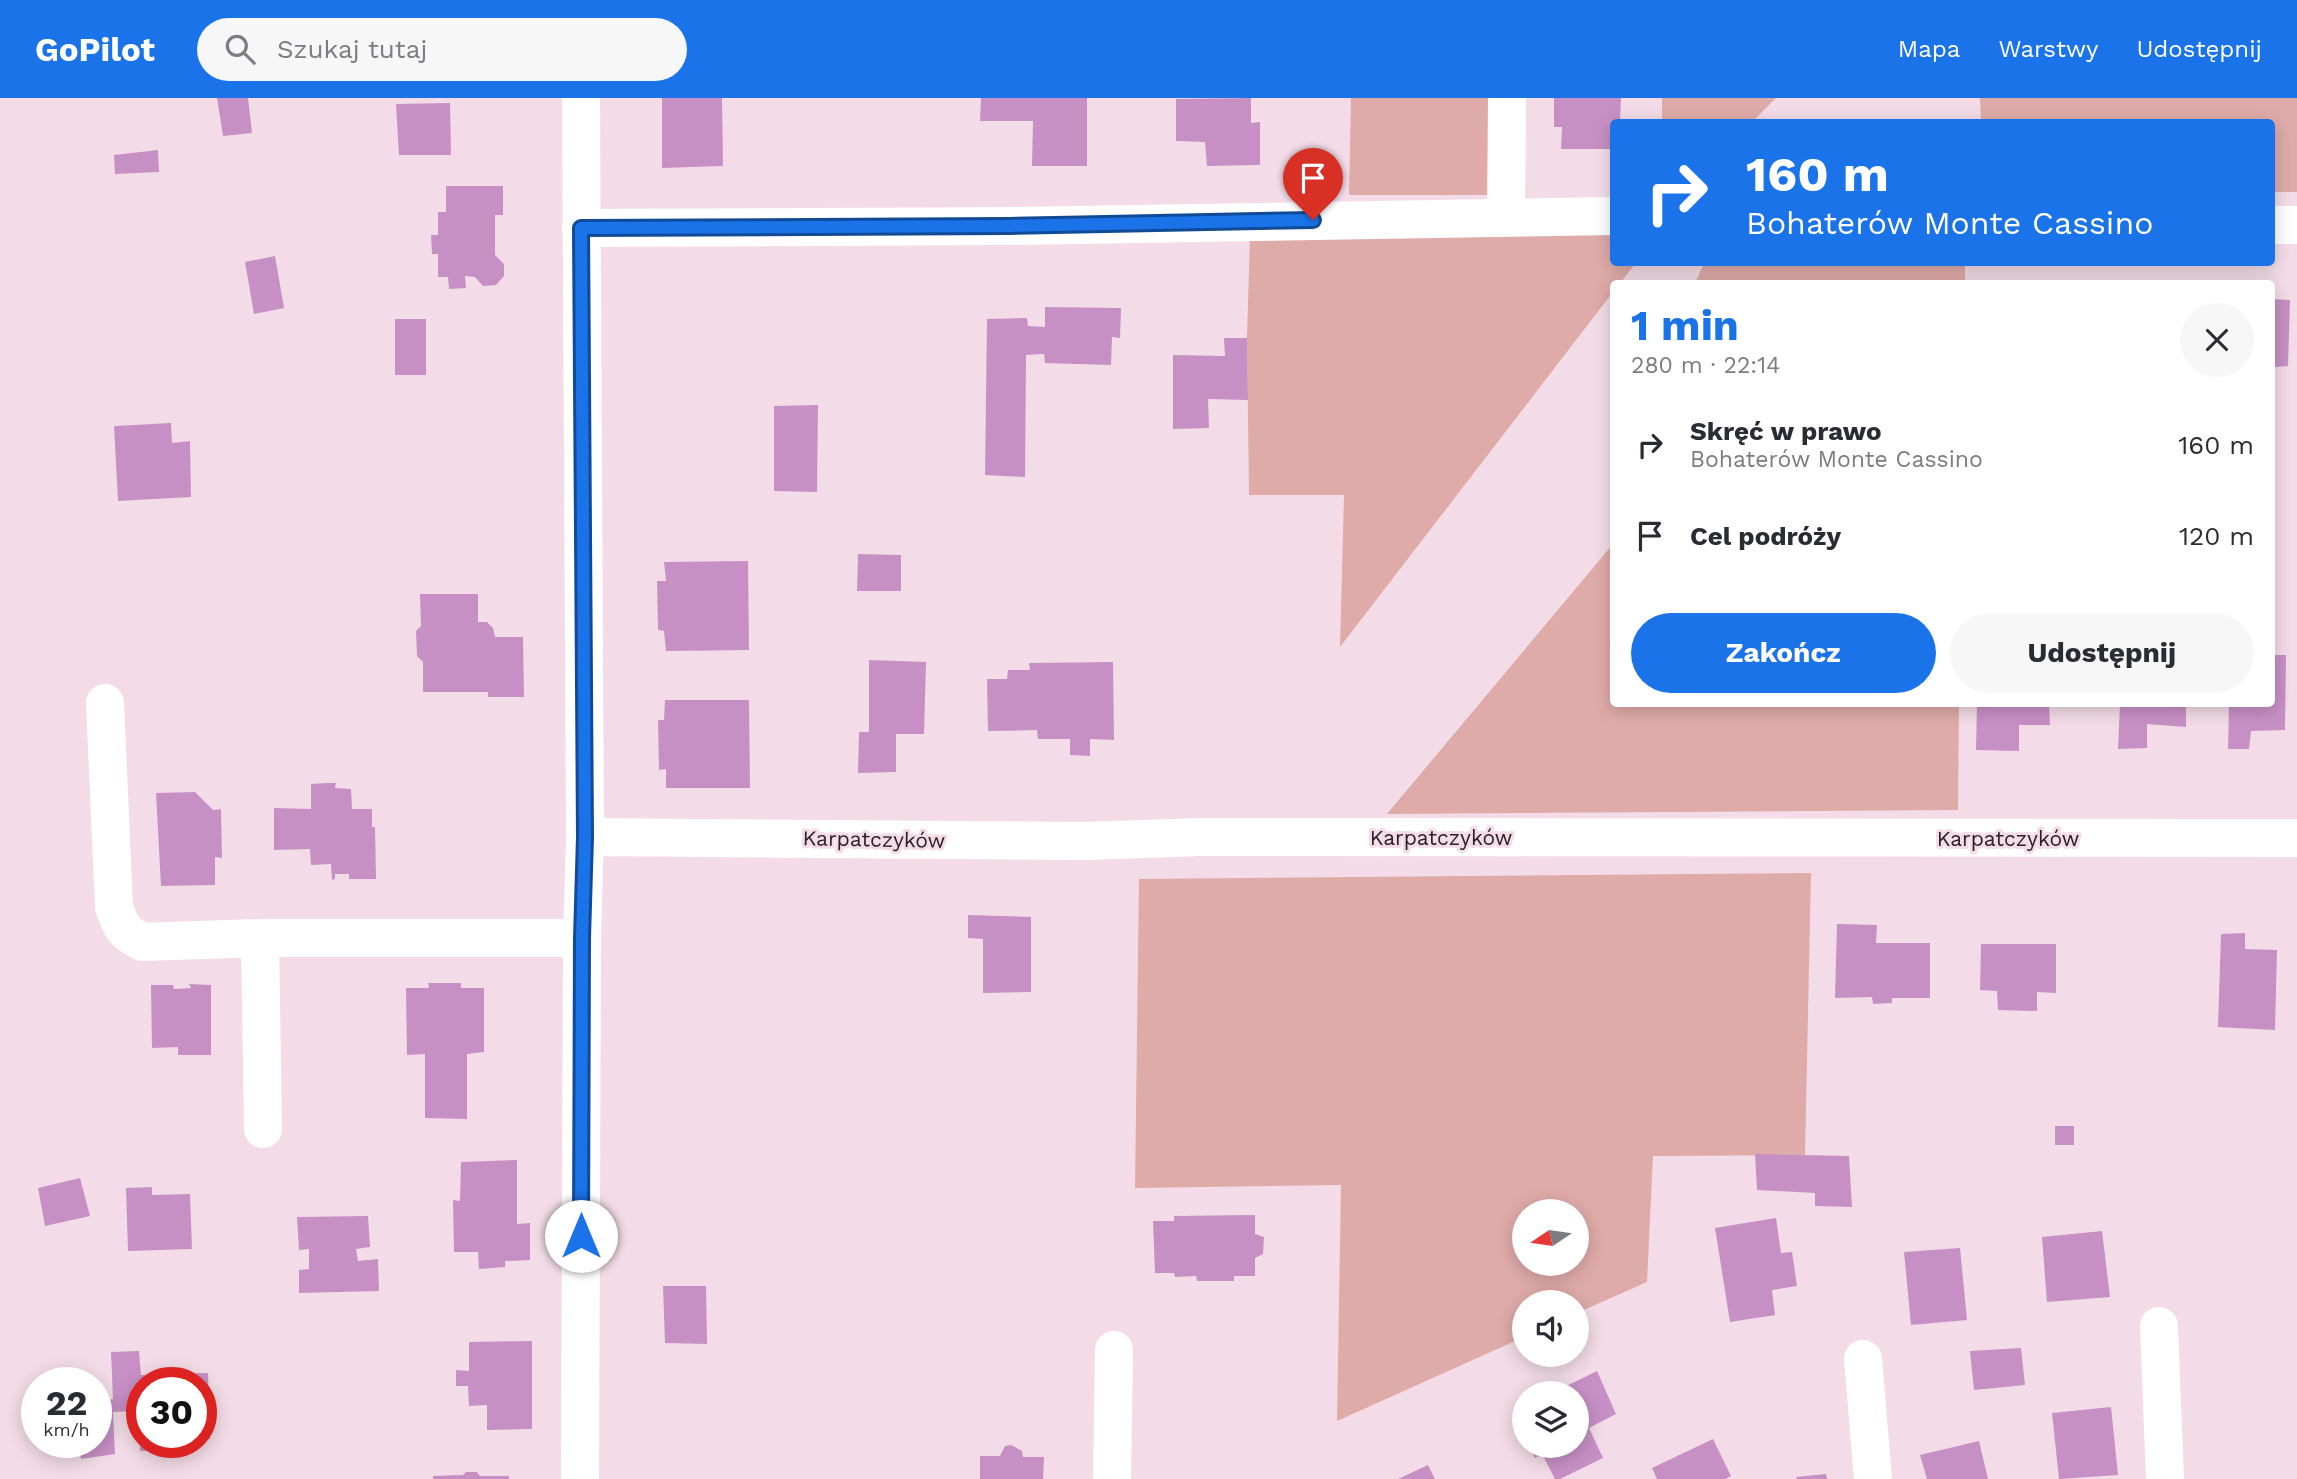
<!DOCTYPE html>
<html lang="pl">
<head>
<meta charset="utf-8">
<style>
  body { margin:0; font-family:"Work Sans",sans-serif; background:#f7f7f7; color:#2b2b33; height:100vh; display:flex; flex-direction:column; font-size:26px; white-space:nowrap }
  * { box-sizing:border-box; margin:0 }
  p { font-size:23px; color:#7c7c81 }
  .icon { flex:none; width:38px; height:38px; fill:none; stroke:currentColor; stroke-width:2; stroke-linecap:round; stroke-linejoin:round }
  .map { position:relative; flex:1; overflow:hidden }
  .details { position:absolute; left:1610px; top:182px; width:665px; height:427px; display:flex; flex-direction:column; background:#fff; border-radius:7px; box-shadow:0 4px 18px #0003 }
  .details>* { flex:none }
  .banner { position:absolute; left:1610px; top:21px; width:665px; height:147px; border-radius:7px; box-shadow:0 4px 18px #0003; background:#1a73e8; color:#fff; overflow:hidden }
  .needle { width:46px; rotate:257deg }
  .buttons { position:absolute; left:1512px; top:1101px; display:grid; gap:14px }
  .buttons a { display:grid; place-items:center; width:77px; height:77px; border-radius:50%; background:#fff; box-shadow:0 4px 18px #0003; font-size:35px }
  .speed { position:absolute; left:21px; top:1269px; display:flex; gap:14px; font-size:35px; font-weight:700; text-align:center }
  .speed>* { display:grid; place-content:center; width:91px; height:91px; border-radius:50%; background:#fff; box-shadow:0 4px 18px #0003; line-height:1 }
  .speed small { font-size:18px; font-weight:400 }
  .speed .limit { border:10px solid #d22; background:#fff; color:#111 }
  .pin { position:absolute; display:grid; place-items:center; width:60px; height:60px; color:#fff; margin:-72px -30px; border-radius:50% 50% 50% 0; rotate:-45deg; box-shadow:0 0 7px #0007 }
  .pin .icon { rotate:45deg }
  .me { position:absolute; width:77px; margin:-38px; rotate:0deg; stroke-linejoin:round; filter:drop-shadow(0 0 5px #0008) }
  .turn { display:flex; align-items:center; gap:24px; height:147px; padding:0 21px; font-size:32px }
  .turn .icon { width:91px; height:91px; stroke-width:2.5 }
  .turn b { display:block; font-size:49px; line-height:60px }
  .round { display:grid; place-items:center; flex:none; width:74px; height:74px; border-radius:37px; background:#f7f7f7 }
  .head { display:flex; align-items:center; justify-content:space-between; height:119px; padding:0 21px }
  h1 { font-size:42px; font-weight:700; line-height:52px; color:#1a73e8 }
  .primary-button { display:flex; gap:14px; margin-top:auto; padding:14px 21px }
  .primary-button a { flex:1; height:80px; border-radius:42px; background:#1a73e8; color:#fff; font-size:28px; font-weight:700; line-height:80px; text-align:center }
  .primary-button a+a { background:#f7f7f7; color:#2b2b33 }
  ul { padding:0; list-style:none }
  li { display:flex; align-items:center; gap:21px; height:91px; padding:0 21px }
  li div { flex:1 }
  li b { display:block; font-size:26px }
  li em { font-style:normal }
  header { display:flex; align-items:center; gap:42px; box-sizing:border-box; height:98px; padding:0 35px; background:#1a73e8; color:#fff }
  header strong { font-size:33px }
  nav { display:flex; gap:38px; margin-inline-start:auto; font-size:24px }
  .search { width:490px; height:63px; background:#f7f7f7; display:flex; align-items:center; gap:18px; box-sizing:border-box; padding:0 24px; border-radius:38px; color:#7c7c81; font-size:26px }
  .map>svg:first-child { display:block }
  .green { fill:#dfaba8; fill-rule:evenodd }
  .building { fill:#c790c5 }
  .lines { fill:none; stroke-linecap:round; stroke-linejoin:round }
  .minor { stroke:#fff; stroke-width:38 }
  .route-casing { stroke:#114b97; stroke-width:18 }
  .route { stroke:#1a73e8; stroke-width:12 }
  .labels { text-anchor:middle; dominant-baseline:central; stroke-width:6; stroke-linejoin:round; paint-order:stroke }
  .street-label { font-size:21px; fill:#2a2126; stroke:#f3dce7 }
</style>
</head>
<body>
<header>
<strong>GoPilot</strong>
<div class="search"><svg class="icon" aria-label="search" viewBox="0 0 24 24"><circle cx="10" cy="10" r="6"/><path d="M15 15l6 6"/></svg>Szukaj tutaj</div>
<nav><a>Mapa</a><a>Warstwy</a><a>Udostępnij</a></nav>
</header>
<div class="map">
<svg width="2297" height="1381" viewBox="0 0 2297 1381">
  <rect width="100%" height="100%" fill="#f3dce7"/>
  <g class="green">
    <polygon points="1351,0 1492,0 1493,97 1349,97"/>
    <polygon points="1662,0 1776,0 1752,24 1662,24"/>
    <polygon points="1980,0 2297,0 2297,94 2272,94 2272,24 1981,24"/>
    <polygon points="1613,134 1614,164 1636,165 1620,185 1614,186 1613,194 1340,549 1344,397 1249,397 1247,240 1250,137"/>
    <polygon points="1704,165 1965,165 1965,185 1695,185"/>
    <polygon points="1613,446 1614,606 1959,606 1958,712 1387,716"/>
    <path d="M1811,775L1805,1057L1653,1058L1647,1184L1577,1215V1204H1524V1239L1337,1323L1341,1087L1135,1090L1139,781ZM1524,1113H1577V1166H1524Z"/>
  </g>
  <g class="building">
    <polygon points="217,0 248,0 252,35 223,38"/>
    <polygon points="662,0 722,0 723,68 662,70"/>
    <polygon points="981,0 1087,0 1087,68 1032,68 1033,23 980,23"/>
    <polygon points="1251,0 1251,25 1260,24 1260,67 1207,68 1205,44 1176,43 1176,1"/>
    <polygon points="1554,0 1621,0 1620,24 1614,24 1614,30 1610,30 1610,51 1561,51 1562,29 1554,29"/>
    <polygon points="450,5 451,57 399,57 396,6"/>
    <polygon points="158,52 159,74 115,76 114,57"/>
    <polygon points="446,88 503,88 503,117 495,117 495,157 504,166 504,178 496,187 483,188 475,179 465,178 466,190 449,191 448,179 438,179 438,156 432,156 431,137 438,137 438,114 446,114"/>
    <polygon points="275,158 284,210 254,216 245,164"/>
    <polygon points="2272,201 2290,202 2288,268 2275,269 2272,274"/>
    <polygon points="1045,209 1121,210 1120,240 1112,239 1111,267 1045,265 1044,256 1026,257 1025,379 985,377 987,221 1027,220 1028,228 1045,229"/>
    <rect x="395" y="221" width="31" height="56"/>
    <polygon points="1224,240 1247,240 1248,302 1208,301 1209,330 1173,331 1173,257 1225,258"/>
    <polygon points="818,307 817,394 774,393 774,308"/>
    <polygon points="171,325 172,345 190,343 191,399 118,403 114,328"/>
    <polygon points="858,456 901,457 901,493 857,493"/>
    <polygon points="748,463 749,552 666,553 664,533 658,532 657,483 666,483 664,464"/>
    <polygon points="420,496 478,496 478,524 487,524 493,530 495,539 523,539 524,599 488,599 488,594 423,594 423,564 417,558 416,533 421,528"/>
    <polygon points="2272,557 2286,557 2285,632 2251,633 2249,651 2228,651 2229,606 2272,606"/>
    <polygon points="869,562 926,564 924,636 896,636 896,674 858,675 859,634 869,634"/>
    <polygon points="1113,564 1114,642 1090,641 1090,658 1070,657 1070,641 1038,641 1037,632 988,633 987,581 1007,581 1008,572 1030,572 1029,565"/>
    <polygon points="665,602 749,602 750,690 666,690 666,671 659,672 658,622 664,622"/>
    <polygon points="1977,606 2049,606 2050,627 2019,627 2019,653 1976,652"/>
    <polygon points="2120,606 2186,606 2186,629 2147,626 2147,650 2118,651"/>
    <polygon points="327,685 336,685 335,690 351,691 352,711 372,711 372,729 375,729 376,781 349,781 349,776 335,776 335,781 332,782 331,766 311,767 310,751 274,752 274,710 311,711 311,686"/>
    <polygon points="195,694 213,712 221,711 222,760 215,759 215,787 161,788 156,695"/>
    <polygon points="968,817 1031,819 1031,894 983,895 983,841 968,840"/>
    <polygon points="1837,826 1877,827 1876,845 1930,845 1930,900 1892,900 1892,905 1873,906 1872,899 1835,900"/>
    <polygon points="2245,835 2245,851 2277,852 2275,932 2218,929 2221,836"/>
    <polygon points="1981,846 2056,846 2056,895 2037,894 2037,913 1998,912 1997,893 1980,892"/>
    <polygon points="428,885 461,885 461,890 484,890 484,954 467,956 467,1021 425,1020 425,956 407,957 406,890 429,890"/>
    <polygon points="189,886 211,887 211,957 178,957 178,949 152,950 151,887 173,887 174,891 191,890"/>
    <rect x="2055" y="1028" width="19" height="19"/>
    <polygon points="1755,1056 1849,1058 1852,1109 1815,1108 1815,1095 1757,1092"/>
    <polygon points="517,1062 517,1126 530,1125 530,1162 505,1163 505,1169 479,1171 478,1154 454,1154 453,1102 460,1103 461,1064"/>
    <polygon points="80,1080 90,1118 45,1128 38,1090"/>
    <polygon points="152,1089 152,1097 190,1096 192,1151 128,1153 126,1090"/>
    <polygon points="1255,1117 1255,1136 1264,1139 1263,1156 1255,1160 1255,1178 1234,1178 1234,1183 1197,1183 1196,1178 1175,1179 1174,1175 1155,1175 1153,1123 1174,1123 1174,1118"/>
    <polygon points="368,1118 370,1149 356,1151 358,1163 378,1161 379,1193 299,1195 299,1172 309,1171 309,1151 299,1152 297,1119"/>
    <polygon points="1776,1120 1781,1155 1792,1154 1797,1188 1772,1192 1775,1217 1730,1224 1715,1130"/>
    <polygon points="2102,1133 2110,1199 2047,1204 2042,1139"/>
    <polygon points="1960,1150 1967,1222 1911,1227 1904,1154"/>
    <polygon points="663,1188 706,1188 707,1246 665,1245"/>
    <polygon points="532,1243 532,1331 487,1332 487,1307 469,1308 468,1288 456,1288 456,1272 469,1273 469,1244"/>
    <polygon points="2021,1250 2025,1287 1974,1292 1970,1253"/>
    <polygon points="139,1253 141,1277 208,1275 210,1341 201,1341 201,1284 142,1284 142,1339 139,1339 139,1313 113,1314 115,1356 81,1361 78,1344 96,1344 96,1304 113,1301 111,1254"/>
    <polygon points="1597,1273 1616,1316 1589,1330 1603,1360 1560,1381 1555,1381 1542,1356 1535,1360 1529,1348 1577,1348 1577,1295 1552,1295"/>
    <polygon points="2111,1309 2118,1377 2059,1381 2052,1315"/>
    <polygon points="1713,1341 1731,1378 1725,1381 1657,1381 1652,1370"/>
    <polygon points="1979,1343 1988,1381 1927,1381 1920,1357"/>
    <rect x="140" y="1344" width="25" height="9"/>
    <polygon points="1011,1347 1022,1353 1023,1359 1044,1359 1043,1381 980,1381 980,1358 1000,1358 1005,1348"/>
    <polygon points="1428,1367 1435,1381 1398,1381"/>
    <polygon points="466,1374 477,1374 480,1378 509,1378 509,1381 433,1381 433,1378 463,1377"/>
    <polygon points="1826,1376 1827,1381 1797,1381 1796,1379"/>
  </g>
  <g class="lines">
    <g class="minor">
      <polyline points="1506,119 1507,0"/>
      <polyline points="2272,127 2297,127"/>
      <polyline points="581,130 1009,128 1614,118"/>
      <path d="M105,605L114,809C121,829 123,834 142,844L260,840H582"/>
      <polyline points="585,739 1084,743 1201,739 2297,740"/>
      <polyline points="260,840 263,1031"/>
      <polyline points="2159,1228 2165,1381"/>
      <polyline points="1863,1261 1873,1381"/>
      <polyline points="580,1381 582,840 585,739 581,0"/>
      <polyline points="1112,1381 1114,1252"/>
    </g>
  </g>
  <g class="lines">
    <defs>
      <polyline id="route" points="581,1138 582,840 585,739 581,130 1009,128 1313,122"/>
    </defs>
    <use href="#route" class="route-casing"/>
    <use href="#route" class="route"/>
  </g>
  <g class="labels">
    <g class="street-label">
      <text x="1441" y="739">Karpatczyków</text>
      <text x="2008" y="740">Karpatczyków</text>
      <text transform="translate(874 741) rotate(1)">Karpatczyków</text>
    </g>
  </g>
</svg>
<div class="buttons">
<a><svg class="needle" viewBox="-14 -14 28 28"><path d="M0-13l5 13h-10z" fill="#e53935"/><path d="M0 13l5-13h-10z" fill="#7c7c81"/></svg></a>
<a><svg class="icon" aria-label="sound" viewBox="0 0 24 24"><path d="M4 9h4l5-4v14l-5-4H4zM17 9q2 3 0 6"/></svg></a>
<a><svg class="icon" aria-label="layers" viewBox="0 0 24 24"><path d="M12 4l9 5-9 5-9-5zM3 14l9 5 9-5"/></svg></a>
</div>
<div class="speed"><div>22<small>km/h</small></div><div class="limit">30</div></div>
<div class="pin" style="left:1313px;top:122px;background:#d93025"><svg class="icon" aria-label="arrive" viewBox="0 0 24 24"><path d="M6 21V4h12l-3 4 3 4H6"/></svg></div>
<svg class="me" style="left:581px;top:1138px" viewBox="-20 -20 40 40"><circle r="19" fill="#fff"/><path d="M0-13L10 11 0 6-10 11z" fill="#1a73e8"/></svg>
<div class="banner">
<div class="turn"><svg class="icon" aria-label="right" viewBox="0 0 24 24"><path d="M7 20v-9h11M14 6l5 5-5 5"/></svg><div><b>160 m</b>Bohaterów Monte Cassino</div></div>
</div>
<section class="details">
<div class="head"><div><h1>1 min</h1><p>280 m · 22:14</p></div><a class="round"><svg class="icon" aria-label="close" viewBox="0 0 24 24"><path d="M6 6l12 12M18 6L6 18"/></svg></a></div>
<ul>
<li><svg class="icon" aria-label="right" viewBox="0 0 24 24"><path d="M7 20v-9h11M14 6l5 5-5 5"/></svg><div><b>Skręć w prawo</b><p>Bohaterów Monte Cassino</p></div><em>160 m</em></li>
<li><svg class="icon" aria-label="arrive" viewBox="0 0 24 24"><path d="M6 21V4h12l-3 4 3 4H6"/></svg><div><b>Cel podróży</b></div><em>120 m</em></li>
</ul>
<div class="primary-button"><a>Zakończ</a><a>Udostępnij</a></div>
</section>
</div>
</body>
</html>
